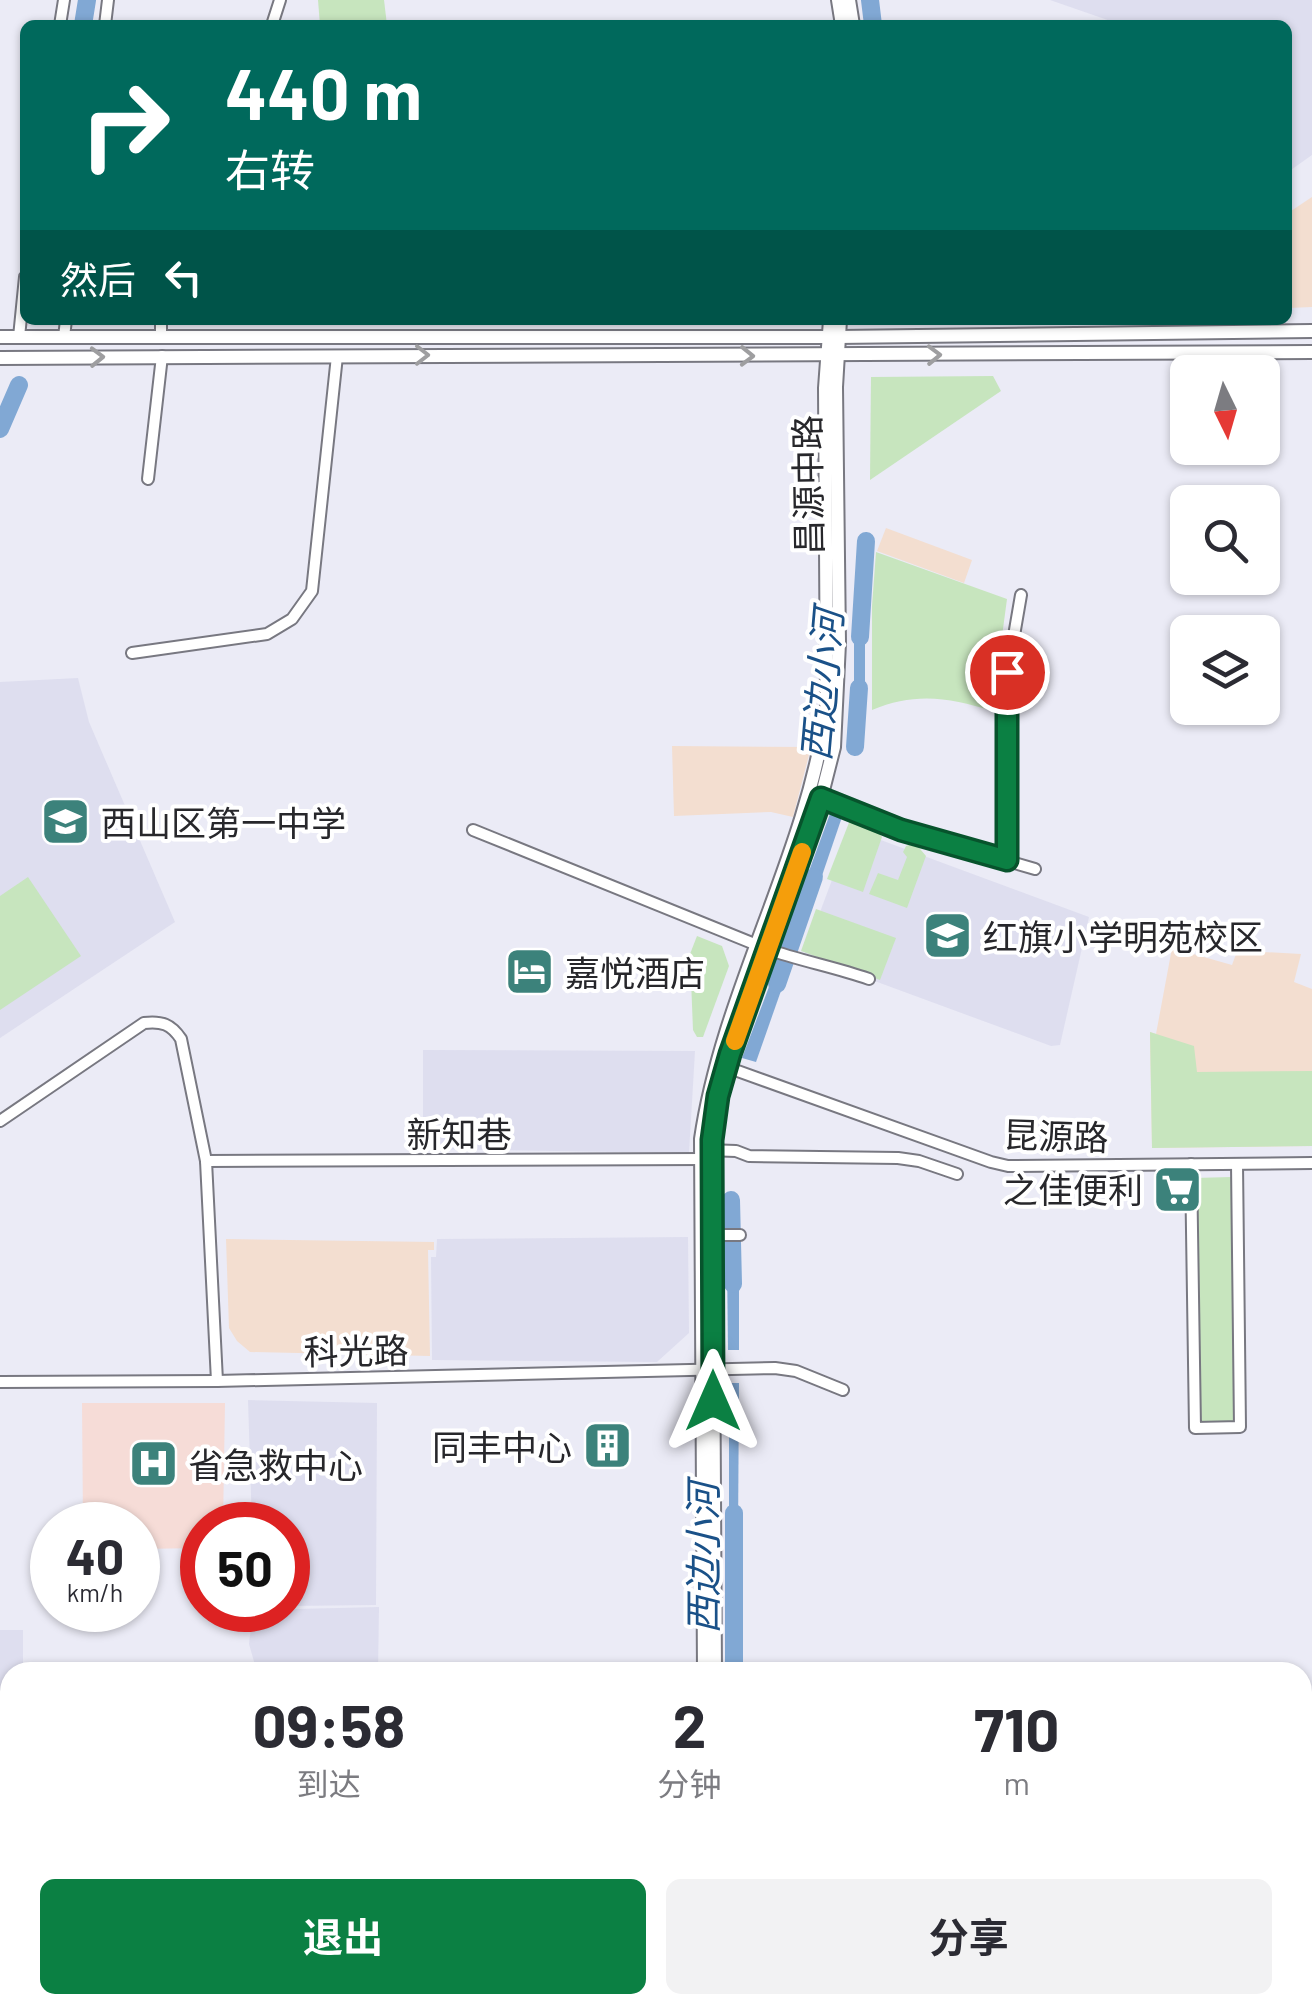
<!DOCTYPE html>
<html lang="zh">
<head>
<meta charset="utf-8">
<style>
  body { margin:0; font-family:Barlow,"Noto Sans SC",sans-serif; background:#f2f2f3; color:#2b2b33; height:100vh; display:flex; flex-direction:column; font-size:38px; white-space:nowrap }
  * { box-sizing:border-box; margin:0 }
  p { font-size:32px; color:#7c7c81 }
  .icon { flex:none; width:55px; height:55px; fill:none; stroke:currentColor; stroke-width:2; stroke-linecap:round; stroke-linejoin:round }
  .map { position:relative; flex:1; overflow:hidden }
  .side { position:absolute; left:0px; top:1662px; width:1312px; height:352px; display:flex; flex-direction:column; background:#fff; border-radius:30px 30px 0 0; box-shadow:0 2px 8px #0004 }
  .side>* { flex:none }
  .top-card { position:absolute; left:20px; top:20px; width:1272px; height:305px; border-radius:15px; box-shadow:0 2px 8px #0004; background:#00695c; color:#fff; overflow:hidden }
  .needle { width:65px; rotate:175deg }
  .tools { position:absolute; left:1170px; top:355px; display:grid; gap:20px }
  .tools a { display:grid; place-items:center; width:110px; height:110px; border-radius:15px; background:#fff; box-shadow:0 2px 8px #0004; font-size:50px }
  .speed { position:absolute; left:30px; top:1502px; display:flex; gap:20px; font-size:50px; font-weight:700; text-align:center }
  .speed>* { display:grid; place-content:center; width:130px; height:130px; border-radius:50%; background:#fff; box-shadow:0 2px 8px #0004; line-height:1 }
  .speed small { font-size:25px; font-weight:400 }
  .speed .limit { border:15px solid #d22; background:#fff; color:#111 }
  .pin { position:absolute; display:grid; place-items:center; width:85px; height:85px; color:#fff; margin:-42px; border:5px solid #fff; border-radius:50%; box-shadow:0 2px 10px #0007 }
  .me { position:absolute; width:110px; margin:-55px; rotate:0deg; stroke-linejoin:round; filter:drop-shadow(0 0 8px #0008) }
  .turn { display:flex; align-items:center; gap:35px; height:210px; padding:0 40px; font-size:45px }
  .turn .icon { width:130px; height:130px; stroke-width:2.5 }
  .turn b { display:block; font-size:70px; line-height:85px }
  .then { display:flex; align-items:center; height:95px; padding:0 40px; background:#0003; gap:20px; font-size:38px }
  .eta { display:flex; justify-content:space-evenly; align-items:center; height:170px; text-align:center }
  .eta b { font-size:60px; font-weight:700; line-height:70px }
  .primary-button { display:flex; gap:20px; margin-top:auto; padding:20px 40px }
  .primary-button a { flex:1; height:115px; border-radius:15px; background:#0b8043; color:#fff; font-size:40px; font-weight:700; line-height:115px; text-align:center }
  .primary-button a+a { background:#f2f2f3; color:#2b2b33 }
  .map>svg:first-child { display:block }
  .commercial { fill:#f3ded0 }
  .built { fill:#dedeef }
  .medical { fill:#f6dcd7 }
  .green { fill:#c7e5be }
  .water { fill:#81a8d4 }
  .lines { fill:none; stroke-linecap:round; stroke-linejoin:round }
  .river { stroke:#81a8d4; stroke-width:18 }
  .minor-casing { stroke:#787881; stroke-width:14 }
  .major-casing { stroke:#787881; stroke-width:16 }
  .minor { stroke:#fff; stroke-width:10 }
  .major { stroke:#fff; stroke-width:12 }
  .oneway { stroke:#9e9ea0 }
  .route-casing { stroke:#07532c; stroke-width:25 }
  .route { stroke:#0b8043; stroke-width:18 }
  .slow { stroke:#f59e0b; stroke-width:18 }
  .labels { text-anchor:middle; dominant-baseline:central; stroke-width:8; stroke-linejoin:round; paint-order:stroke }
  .street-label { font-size:35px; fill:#27272b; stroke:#fff }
  .poi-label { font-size:35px; fill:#27272b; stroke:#fff; text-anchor:start }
  .water-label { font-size:38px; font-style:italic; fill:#1a5188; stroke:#fff }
</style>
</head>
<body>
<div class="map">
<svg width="1312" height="2013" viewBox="0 0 1312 2013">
  <rect width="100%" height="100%" fill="#ebebf6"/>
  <g class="commercial">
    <polygon points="1312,197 1312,307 1288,308 1288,213"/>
    <polygon points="886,528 972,560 964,583 877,551"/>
    <polygon points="672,746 811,747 793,817 771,812 674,816"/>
    <polygon points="1239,946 1263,952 1301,954 1294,982 1312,989 1312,1146 1152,1148 1150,1032 1156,1034 1172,948 1232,965"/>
    <polygon points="226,1239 434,1242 434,1250 428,1250 430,1356 250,1352 237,1341 229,1328"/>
  </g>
  <g class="built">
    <polygon points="1050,0 1312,0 1312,155 1288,172 1288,25 1122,25"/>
    <polygon points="78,678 89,722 175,922 0,1038 0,682"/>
    <polygon points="851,829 1089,917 1060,1045 1051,1046 804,955"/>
    <polygon points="423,1050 695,1051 689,1153 423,1149"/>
    <polygon points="688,1237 689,1333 657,1362 432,1360 431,1257 436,1257 437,1239"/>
    <polygon points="248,1400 377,1403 376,1605 288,1606 288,1525 252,1525"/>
    <polygon points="379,1607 378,1672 257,1672 249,1644 253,1610"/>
    <polygon points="0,1630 23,1630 23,1672 10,1672 10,1825 0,1826"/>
    <polygon points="1303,1957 1312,1961 1312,2013 1093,2013 1095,2005 1302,2005"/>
    <polygon points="724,2005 871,2005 872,2013 722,2013"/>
  </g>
  <polygon class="medical" points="82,1403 225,1403 223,1525 202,1525 202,1548 138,1549 138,1525 83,1525"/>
  <g class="green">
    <polygon points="318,0 384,0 387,25 320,25"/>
    <polygon points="993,376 1001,391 870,480 871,377"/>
    <path d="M876,552L1007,599L992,711C950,697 914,692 872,710V606Z"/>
    <polygon points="850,820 878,832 882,837 863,892 827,879"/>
    <polygon points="915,843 926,856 907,908 869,894 878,873 898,880 907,857 903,852 906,846"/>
    <polygon points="28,877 81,956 0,1010 0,896"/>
    <polygon points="816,909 896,938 880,980 801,951"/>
    <polygon points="697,936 722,946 729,966 703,1037 697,1037 693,1030 690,954"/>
    <polygon points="1150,1032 1194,1046 1197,1072 1312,1071 1312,1146 1152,1148"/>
    <polygon points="1231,1177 1234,1422 1198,1423 1194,1178"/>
  </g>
  <g class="water">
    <rect x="854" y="616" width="11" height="94"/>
    <polygon points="831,811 842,817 814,899 801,893"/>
    <polygon points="778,963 789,968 756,1062 742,1058"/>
    <polygon points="739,1260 739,1350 728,1350 727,1261"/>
    <polygon points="729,1383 739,1383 738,1537 729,1537"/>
  </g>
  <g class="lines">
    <g class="river">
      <polyline points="870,0 873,25"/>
      <polyline points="83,25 87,0"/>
      <polyline points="0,429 19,385"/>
      <polyline points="860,637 866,541"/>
      <polyline points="855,747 859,688"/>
      <polyline points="777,984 814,877"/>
      <polyline points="731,1200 733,1284"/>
      <polyline points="734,1513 734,1672"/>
    </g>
    <defs>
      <g id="minor">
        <polyline points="60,25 64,0"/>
        <polyline points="105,25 108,0"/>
        <polyline points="272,25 280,0"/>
        <polyline points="161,335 161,320"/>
        <polyline points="19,337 25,277"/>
        <polyline points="64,337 66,320"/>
        <polyline points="148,479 162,356"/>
        <polyline points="132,653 267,634 292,619 312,591 337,356"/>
        <polyline points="810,794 901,830 1035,869"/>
        <path d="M473,830L767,949C801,961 835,967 869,979"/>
        <polyline points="1007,859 1010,841 1005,791 1005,688 1021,595"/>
        <polyline points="721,1065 991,1162 1008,1166 1312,1163"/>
        <path d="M0,1121L144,1023C162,1021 171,1024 181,1039L206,1161L217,1381"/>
        <polyline points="706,1150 736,1151 749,1156 898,1158 919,1161 957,1174"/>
        <polyline points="206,1161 705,1159"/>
        <polyline points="1191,1164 1195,1428 1240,1427 1237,1164"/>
        <polyline points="712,1235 740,1235"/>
        <polyline points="0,1382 217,1381 775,1368 796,1371 843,1390"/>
        <polyline points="0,1852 10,1852"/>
        <polyline points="53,2005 53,2013"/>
      </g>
      <g id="major">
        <polyline points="838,0 842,25"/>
        <polyline points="849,0 853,25"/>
        <polyline points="0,337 838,337 1312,331"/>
        <polyline points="0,358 1312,352"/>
        <path d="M704,1672L701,1139C723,989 807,856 827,706L825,388L830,320"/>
        <polyline points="715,1672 712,1139 726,1067 821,798 834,747 839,643 836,387 840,320"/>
        <polyline points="679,2013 681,2005"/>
        <polyline points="691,2013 693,2005"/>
      </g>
    </defs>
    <use href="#minor" class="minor-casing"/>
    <use href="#major" class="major-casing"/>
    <use href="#minor" class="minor"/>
    <use href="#major" class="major"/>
  </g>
  <defs><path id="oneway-chevron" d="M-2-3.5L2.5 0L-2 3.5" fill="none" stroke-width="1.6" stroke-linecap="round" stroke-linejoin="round" transform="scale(2.5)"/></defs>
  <g class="oneway">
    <use href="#oneway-chevron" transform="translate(422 355)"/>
    <use href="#oneway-chevron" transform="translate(934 355) rotate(-1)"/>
    <use href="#oneway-chevron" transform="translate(747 356) rotate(1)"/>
    <use href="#oneway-chevron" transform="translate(97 357) rotate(-1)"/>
  </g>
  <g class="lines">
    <defs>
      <polyline id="route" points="713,1401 712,1140 718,1096 730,1054 821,798 901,830 1007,860 1007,672"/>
    </defs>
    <use href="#route" class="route-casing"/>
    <use href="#route" class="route"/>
    <polyline class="slow" points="735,1041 802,852"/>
  </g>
  <defs>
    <symbol id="school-square" viewBox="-11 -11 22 22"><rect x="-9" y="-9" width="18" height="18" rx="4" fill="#3c827b" stroke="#fff"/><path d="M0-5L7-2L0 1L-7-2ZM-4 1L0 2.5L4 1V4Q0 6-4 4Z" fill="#fff"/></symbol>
    <symbol id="hotel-square" viewBox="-11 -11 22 22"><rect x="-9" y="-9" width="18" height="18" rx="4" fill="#3c827b" stroke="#fff"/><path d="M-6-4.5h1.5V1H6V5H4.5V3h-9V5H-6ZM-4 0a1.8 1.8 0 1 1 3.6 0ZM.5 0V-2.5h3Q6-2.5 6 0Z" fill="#fff"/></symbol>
    <symbol id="supermarket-square" viewBox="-11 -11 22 22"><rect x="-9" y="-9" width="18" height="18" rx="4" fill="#3c827b" stroke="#fff"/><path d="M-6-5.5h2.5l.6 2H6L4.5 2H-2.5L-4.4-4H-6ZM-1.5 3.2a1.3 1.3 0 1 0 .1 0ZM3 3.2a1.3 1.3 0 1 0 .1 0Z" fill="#fff"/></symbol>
    <symbol id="building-square" viewBox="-11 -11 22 22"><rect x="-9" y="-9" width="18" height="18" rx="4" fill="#3c827b" stroke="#fff"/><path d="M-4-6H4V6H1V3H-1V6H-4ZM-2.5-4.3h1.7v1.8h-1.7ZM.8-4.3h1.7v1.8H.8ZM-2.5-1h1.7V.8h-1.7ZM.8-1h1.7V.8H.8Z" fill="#fff"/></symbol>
    <symbol id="hospital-square" viewBox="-11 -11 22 22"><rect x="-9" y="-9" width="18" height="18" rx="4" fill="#3c827b" stroke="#fff"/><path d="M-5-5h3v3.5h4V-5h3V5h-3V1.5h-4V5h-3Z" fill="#fff"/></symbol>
  </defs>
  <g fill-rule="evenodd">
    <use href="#school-square" x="38" y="794" width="55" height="55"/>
    <use href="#school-square" x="920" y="908" width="55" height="55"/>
    <use href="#hotel-square" x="502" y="944" width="55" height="55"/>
    <use href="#supermarket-square" x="1150" y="1162" width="55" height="55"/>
    <use href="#building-square" x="580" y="1418" width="55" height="55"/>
    <use href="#hospital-square" x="126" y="1436" width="55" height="55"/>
  </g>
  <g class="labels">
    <g class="street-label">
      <text transform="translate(807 485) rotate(-91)">昌源中路</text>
      <text x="459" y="1133">新知巷</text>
      <text transform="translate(1056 1135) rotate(2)">昆源路</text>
      <text transform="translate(356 1350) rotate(-1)">科光路</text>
    </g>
    <g class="poi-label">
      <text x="101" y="822">西山区第一中学</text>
      <text x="983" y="936">红旗小学明苑校区</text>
      <text x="565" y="972">嘉悦酒店</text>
      <text x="1143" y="1189" text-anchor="end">之佳便利</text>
      <text x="572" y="1446" text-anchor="end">同丰中心</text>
      <text x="188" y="1464">省急救中心</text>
    </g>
    <g class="water-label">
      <text transform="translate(821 685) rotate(-85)">西边小河</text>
      <text transform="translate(702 1558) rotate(-90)">西边小河</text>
    </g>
  </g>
</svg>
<div class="tools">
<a><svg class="needle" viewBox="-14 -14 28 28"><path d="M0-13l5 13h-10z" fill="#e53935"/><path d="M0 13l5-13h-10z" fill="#7c7c81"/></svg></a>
<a><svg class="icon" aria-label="search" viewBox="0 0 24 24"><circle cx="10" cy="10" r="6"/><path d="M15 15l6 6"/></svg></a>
<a><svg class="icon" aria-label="layers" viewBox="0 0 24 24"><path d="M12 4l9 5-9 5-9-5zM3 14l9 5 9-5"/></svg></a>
</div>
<div class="speed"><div>40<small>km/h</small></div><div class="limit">50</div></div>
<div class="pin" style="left:1007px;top:672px;background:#d93025"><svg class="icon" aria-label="arrive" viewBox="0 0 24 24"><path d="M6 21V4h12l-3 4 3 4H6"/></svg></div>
<svg class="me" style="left:713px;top:1401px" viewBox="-20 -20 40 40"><path d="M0-17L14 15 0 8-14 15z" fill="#0b8043" stroke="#fff" stroke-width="4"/></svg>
<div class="top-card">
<div class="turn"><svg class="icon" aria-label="right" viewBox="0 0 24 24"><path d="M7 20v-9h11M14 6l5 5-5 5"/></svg><div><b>440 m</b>右转</div></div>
<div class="then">然后<svg class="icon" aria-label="left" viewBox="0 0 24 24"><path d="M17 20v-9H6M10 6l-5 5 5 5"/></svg></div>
</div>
<section class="side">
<div class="eta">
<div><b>09:58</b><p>到达</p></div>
<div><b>2</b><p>分钟</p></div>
<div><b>710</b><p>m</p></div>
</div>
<div class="primary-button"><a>退出</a><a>分享</a></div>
</section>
</div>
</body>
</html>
